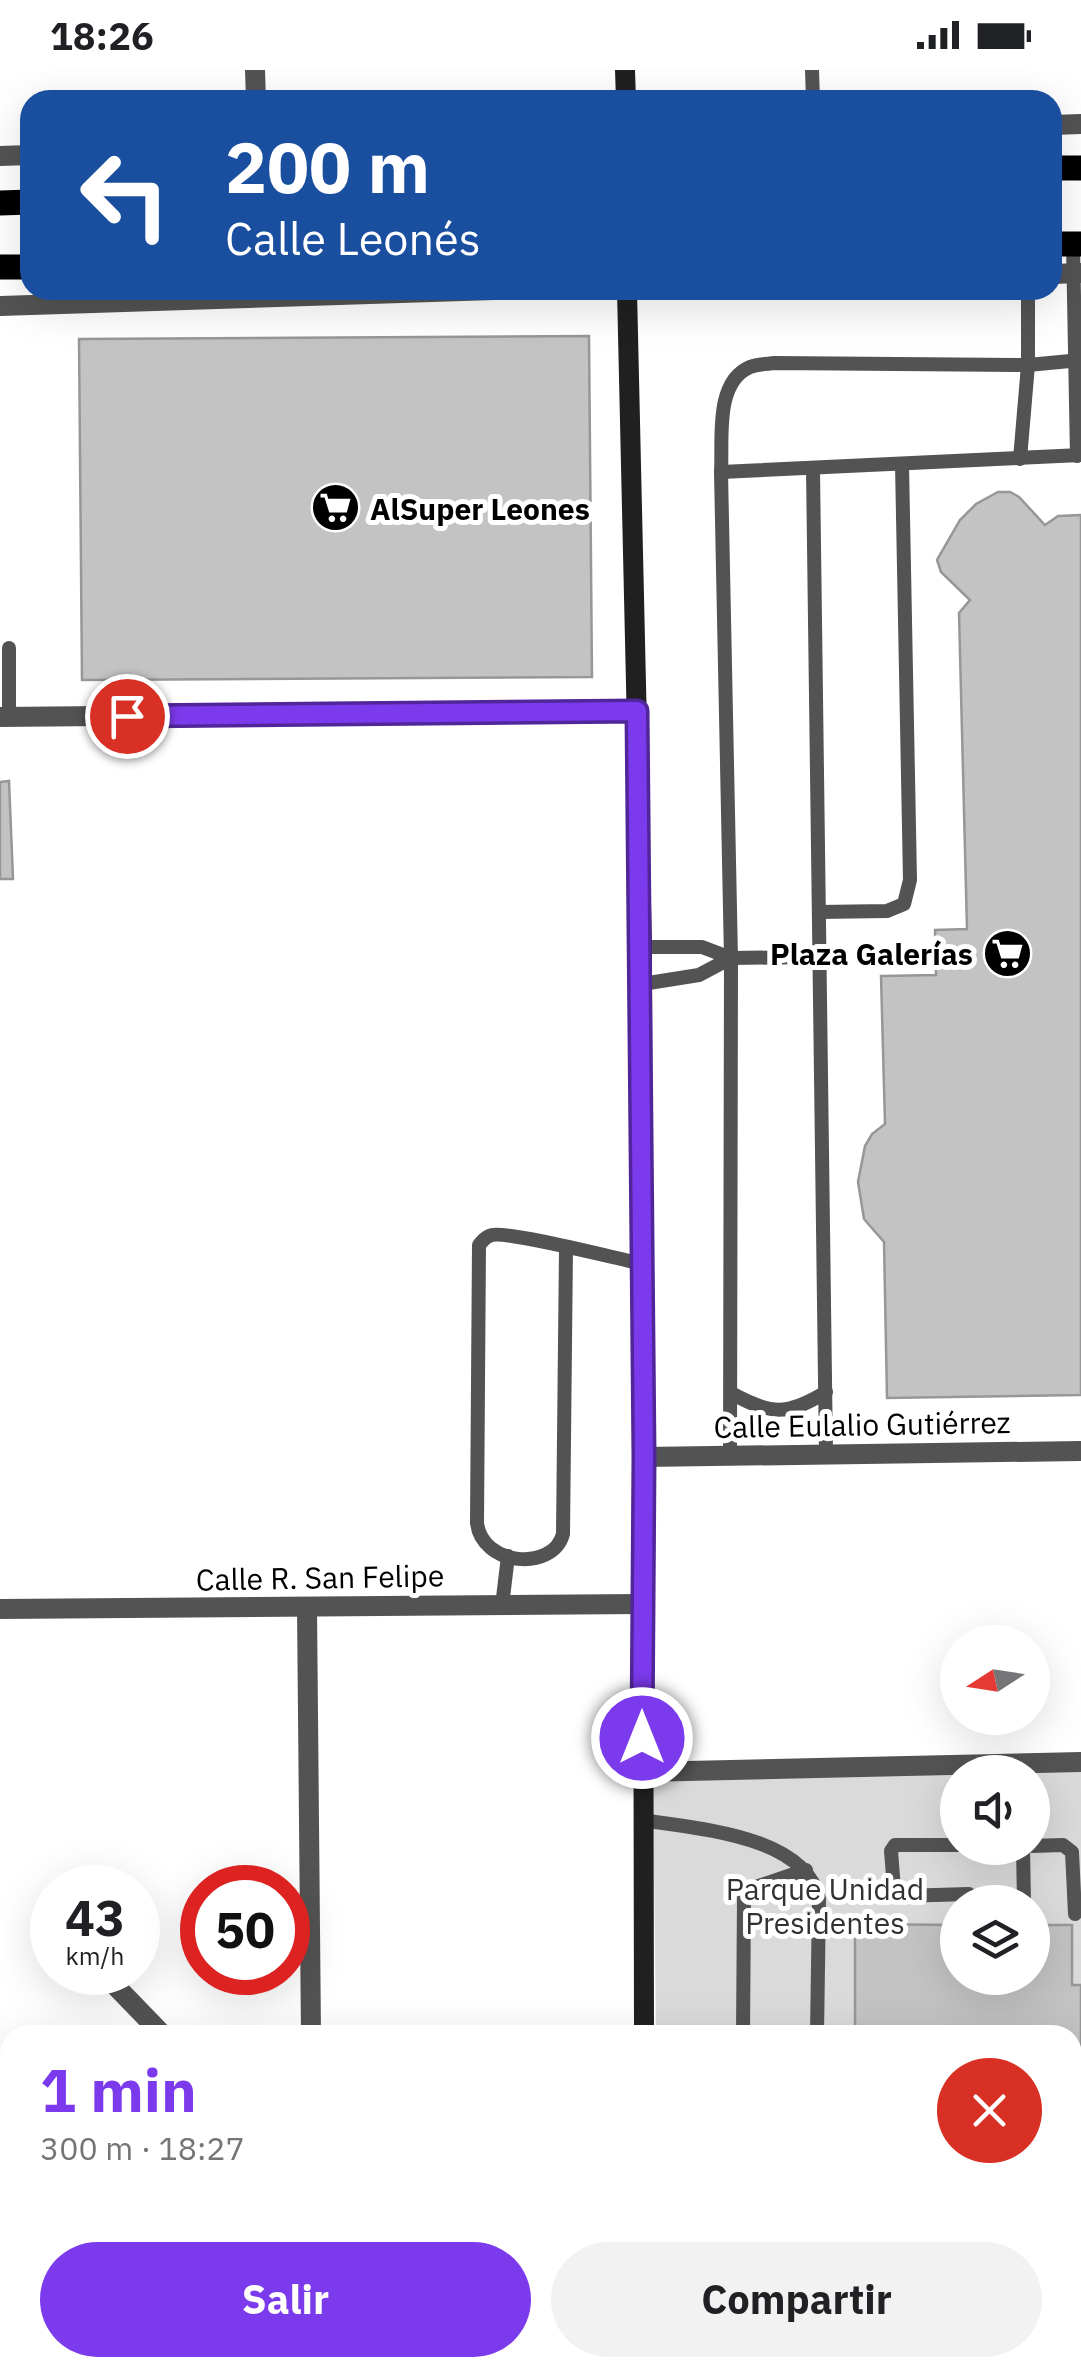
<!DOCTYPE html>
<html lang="es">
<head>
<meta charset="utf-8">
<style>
  body { margin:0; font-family:"IBM Plex Sans",sans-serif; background:#f2f2f2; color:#202124; height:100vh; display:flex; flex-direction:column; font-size:38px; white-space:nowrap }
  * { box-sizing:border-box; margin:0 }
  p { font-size:32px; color:#757577 }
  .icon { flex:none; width:55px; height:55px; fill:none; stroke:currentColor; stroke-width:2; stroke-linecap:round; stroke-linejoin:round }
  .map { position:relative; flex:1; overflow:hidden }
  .panel { position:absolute; left:0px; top:1955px; width:1082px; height:352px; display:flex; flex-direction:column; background:#fff; border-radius:30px 30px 0 0; box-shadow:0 10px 40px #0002 }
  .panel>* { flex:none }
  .hud { position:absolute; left:20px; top:20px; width:1042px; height:210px; border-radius:30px; box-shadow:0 10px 40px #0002; background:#1a4fa0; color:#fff; overflow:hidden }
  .needle { width:65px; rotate:258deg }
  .controls { position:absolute; left:940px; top:1555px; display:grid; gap:20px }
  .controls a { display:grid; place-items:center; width:110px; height:110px; border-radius:50%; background:#fff; box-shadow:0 10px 40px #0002; font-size:50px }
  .speed { position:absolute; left:30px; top:1795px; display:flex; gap:20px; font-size:50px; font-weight:700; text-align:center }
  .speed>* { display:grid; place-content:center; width:130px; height:130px; border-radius:50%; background:#fff; box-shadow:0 10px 40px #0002; line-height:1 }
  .speed small { font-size:25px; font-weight:400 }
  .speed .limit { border:15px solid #d22; background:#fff; color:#111 }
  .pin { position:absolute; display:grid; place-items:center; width:85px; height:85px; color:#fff; margin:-42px; border:5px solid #fff; border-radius:50%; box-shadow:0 2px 10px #0007 }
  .me { position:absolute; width:110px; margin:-55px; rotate:0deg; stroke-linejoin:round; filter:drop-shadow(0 0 8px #0008) }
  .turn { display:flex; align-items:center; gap:35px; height:210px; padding:0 40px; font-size:45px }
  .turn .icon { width:130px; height:130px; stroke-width:2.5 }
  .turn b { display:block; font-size:70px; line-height:85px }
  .round { display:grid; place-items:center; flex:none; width:105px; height:105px; border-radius:52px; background:#f2f2f2 }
  .overview { display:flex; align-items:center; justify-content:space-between; height:170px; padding:0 40px }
  h1 { font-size:60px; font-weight:800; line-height:75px; color:#7c3aed }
  .primary-button { display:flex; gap:20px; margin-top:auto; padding:20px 40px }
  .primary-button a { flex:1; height:115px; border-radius:60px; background:#7c3aed; color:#fff; font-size:40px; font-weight:800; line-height:115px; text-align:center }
  .primary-button a+a { background:#f2f2f2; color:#202124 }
  .status { display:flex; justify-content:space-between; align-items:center; height:70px; padding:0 50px; background:#fff; direction:ltr }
  .status svg { height:28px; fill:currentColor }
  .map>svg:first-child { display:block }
  .green { fill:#dadada; fill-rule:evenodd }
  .building { fill:#c3c3c3; stroke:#979797; stroke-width:2.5 }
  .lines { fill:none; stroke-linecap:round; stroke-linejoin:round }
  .service { stroke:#535353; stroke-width:14 }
  .minor { stroke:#535353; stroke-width:20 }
  .tertiary { stroke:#535353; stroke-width:20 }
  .secondary { stroke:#202020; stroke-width:20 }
  .primary { stroke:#000; stroke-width:25 }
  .route-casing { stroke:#51269a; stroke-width:25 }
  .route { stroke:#7c3aed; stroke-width:18 }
  .labels { text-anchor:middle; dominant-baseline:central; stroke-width:10; stroke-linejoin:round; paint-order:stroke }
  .poi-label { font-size:30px; font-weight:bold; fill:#000; stroke:#fff; text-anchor:start }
  .street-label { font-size:30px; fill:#000; stroke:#fff }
  .park-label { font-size:30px; fill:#313131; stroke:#fff }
</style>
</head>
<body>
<div class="status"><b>18:26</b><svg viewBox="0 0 49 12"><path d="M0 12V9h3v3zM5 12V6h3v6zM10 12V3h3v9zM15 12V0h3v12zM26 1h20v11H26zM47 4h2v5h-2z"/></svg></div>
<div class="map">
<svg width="1081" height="2307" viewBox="0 0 1081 2307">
  <rect width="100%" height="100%" fill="#fff"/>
  <path class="green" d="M1081,1698V2307H659V2298H1072V1965H656L653,1709ZM958,1702H1032V1778H958ZM958,1832H1032V1908H958Z"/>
  <g class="building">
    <polygon points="589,266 592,607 82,610 79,269"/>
    <polygon points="998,422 1010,422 1019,427 1045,455 1058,446 1081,445 1081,1325 887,1328 884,1172 864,1149 858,1112 865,1076 872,1064 885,1054 881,906 936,905 935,860 967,859 959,543 970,530 941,502 937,490 960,450 976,434"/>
    <polygon points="9,711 13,809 0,809 0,712"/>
    <polygon points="855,1854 958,1855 958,1908 1032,1908 1032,1855 1072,1855 1072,1915 1081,1915 1081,2014 1072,2014 1072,1965 855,1965"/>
  </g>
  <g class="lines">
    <g class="service">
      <polyline points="812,0 813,30"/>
      <polyline points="1073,174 1077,386"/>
      <polyline points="1020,389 1028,295 1028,220"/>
      <polyline points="813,399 826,1385"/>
      <polyline points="721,402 1081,385"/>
      <polyline points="9,578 9,647"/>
      <polyline points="819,842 887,841 904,834 910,810 902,394"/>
      <polyline points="642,877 702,877 731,888 817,887"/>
      <polyline points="642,914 699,905 731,888"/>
      <path d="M566,1178L563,1464C553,1502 482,1496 477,1453L479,1175C484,1170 484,1167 492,1165C509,1161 618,1189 643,1194"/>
      <path d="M731,1323C771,1345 787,1346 826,1322"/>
      <path d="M730,1386L731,888L721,402C723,371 714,312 750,297C757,294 768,294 775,293L1028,295L1081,290"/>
      <polyline points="502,1536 508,1486"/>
      <path d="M643,1750C697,1759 805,1765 819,1829L817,1965"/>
      <polyline points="958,1775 895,1775 891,1781 894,1819 901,1826 969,1824"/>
      <polyline points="1032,1776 1063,1775 1072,1782 1075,1844"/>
      <polyline points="1023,1778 1024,1832"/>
      <polyline points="743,1965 744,1829 747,1820 806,1800"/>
      <polyline points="157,2307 163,2298"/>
    </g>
    <g class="minor">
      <polyline points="255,0 256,30"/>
      <polyline points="0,647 637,641"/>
      <polyline points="644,1387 1081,1381"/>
      <polyline points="307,1538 311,1965"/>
      <polyline points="0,1539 641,1534"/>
      <polyline points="643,1702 1081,1692"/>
      <polyline points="51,1850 52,1852"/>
      <polyline points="102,1902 163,1965"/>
      <polyline points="177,2298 187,2307"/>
    </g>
    <g class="tertiary">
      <polyline points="1052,55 1081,54"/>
      <polyline points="0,86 30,85"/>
      <polyline points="1052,204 1081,203"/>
      <polyline points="0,236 494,220"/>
    </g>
    <g class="secondary">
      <polyline points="625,0 626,30"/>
      <polyline points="627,220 642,877 644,1965"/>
      <polyline points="647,2298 647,2307"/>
    </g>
    <g class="primary">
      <polyline points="1052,98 1081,98"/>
      <polyline points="0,133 30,132"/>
      <polyline points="1052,174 1081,174"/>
      <polyline points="0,197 30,197"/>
    </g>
  </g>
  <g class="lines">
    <defs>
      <polyline id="route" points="127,646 637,641 644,1387 642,1668"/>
    </defs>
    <use href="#route" class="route-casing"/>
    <use href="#route" class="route"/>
  </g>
  <defs>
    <symbol id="supermarket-disc" viewBox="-11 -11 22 22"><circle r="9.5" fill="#000" stroke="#fff"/><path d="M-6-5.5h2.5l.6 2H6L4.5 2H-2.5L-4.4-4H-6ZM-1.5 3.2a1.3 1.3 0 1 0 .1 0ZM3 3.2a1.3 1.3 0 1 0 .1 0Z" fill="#fff"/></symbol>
  </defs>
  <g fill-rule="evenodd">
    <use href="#supermarket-disc" x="308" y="410" width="55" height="55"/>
    <use href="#supermarket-disc" x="980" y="856" width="55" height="55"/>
  </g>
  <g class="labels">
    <g class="poi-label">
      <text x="370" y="438">AlSuper Leones</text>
      <text x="973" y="883" text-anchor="end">Plaza Galerías</text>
    </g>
    <g class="street-label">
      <text transform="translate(862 1354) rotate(-1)">Calle Eulalio Gutiérrez</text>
      <text transform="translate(320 1507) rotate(-1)">Calle R. San Felipe</text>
    </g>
    <g class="park-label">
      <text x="825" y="1818">Parque Unidad<tspan x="825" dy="34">Presidentes</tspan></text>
    </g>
  </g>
</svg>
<div class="controls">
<a><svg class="needle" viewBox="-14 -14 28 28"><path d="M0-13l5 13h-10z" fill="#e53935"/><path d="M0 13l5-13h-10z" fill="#757577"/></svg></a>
<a><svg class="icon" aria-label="sound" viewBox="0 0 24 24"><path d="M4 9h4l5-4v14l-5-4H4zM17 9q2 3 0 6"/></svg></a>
<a><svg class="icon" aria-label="layers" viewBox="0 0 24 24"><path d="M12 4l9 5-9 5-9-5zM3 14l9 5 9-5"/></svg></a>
</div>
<div class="speed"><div>43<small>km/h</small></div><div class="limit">50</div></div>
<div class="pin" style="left:127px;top:646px;background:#d93025"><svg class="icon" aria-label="arrive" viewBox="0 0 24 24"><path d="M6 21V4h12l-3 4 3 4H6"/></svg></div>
<svg class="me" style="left:642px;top:1668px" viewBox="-20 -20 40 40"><circle r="17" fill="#7c3aed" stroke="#fff" stroke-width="3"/><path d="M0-11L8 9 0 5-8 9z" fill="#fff"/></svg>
<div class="hud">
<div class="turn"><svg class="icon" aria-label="left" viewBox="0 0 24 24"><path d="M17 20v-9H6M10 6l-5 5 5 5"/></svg><div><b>200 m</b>Calle Leonés</div></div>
</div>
<section class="panel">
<div class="overview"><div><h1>1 min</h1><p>300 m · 18:27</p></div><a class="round" style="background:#d93025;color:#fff"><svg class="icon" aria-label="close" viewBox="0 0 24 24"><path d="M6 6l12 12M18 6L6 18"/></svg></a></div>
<div class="primary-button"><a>Salir</a><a>Compartir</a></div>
</section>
</div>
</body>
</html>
